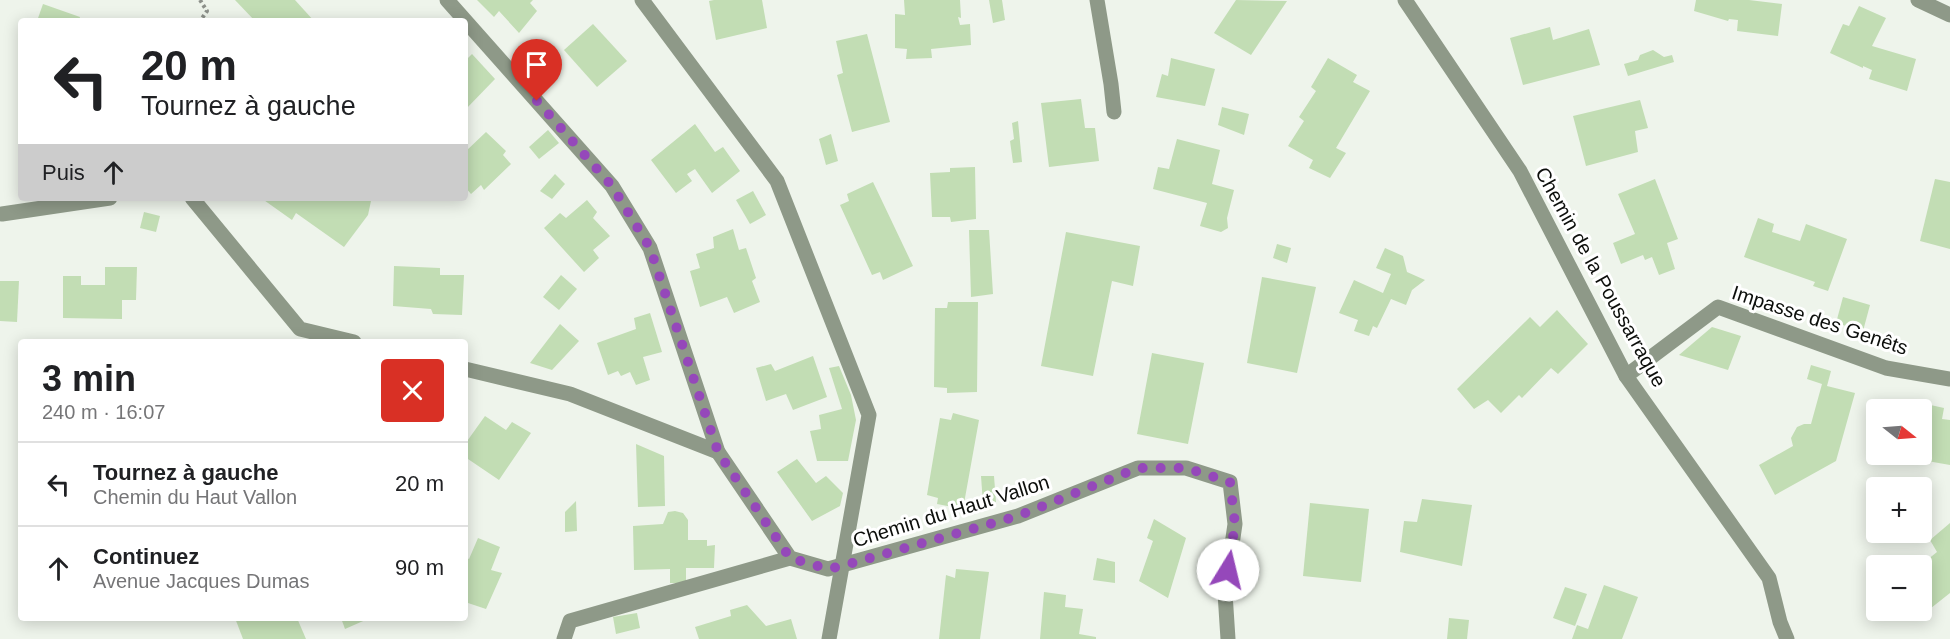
<!DOCTYPE html>
<html lang="fr">
<head>
<meta charset="utf-8">
<style>
  body { margin:0; font-family:Arial,sans-serif; background:#f6f6f6; color:#202124; height:100vh; display:flex; flex-direction:column; font-size:22px; white-space:nowrap }
  * { box-sizing:border-box; margin:0 }
  p { font-size:20px; color:#757577 }
  .icon { flex:none; width:33px; height:33px; fill:none; stroke:currentColor; stroke-width:2; stroke-linecap:round; stroke-linejoin:round }
  .map { position:relative; flex:1; overflow:hidden }
  .details { position:absolute; left:18px; top:339px; width:450px; height:282px; display:flex; flex-direction:column; background:#fff; border-radius:6px; box-shadow:0 3px 15px #0003 }
  .details>* { flex:none }
  .top-card { position:absolute; left:18px; top:18px; width:450px; height:183px; border-radius:6px; box-shadow:0 3px 15px #0003; background:#fff; color:#202124; overflow:hidden }
  .needle { width:39px; rotate:107deg }
  .fabs { position:absolute; left:1866px; top:399px; display:grid; gap:12px }
  .fabs a { display:grid; place-items:center; width:66px; height:66px; border-radius:6px; background:#fff; box-shadow:0 3px 15px #0003; font-size:30px }
  .pin { position:absolute; display:grid; place-items:center; width:51px; height:51px; color:#fff; margin:-62px -26px; border-radius:50% 50% 50% 0; rotate:-45deg; box-shadow:0 0 6px #0007 }
  .pin .icon { rotate:45deg }
  .me { position:absolute; width:66px; margin:-33px; rotate:9deg; stroke-linejoin:round; filter:drop-shadow(0 0 4px #0008) }
  .turn { display:flex; align-items:center; gap:21px; height:126px; padding:0 24px; font-size:27px }
  .turn .icon { width:78px; height:78px; stroke-width:2.5 }
  .turn b { display:block; font-size:42px; line-height:51px }
  .then { display:flex; align-items:center; height:57px; padding:0 24px; background:#0003; gap:12px; font-size:22px }
  .round { display:grid; place-items:center; flex:none; width:63px; height:63px; border-radius:6px; background:#f6f6f6 }
  .headline { display:flex; align-items:center; justify-content:space-between; height:102px; padding:0 24px }
  h1 { font-size:36px; font-weight:700; line-height:45px }
  ul { padding:0; list-style:none }
  li { display:flex; align-items:center; gap:18px; height:84px; padding:0 24px; border-top:2px solid #e0e0e0 }
  li div { flex:1 }
  li b { display:block; font-size:22px }
  li em { font-style:normal }
  .map>svg:first-child { display:block }
  .building { fill:#c2ddb4 }
  .lines { fill:none; stroke-linecap:round; stroke-linejoin:round }
  .path { stroke:#8c908a; stroke-width:4; stroke-dasharray:3 3; stroke-linecap:butt }
  .minor { stroke:#8e9988; stroke-width:15 }
  .route { stroke:#9548ba; stroke-width:10; stroke-dasharray:0 18 }
  .labels { text-anchor:middle; dominant-baseline:central; stroke-width:6; stroke-linejoin:round; paint-order:stroke }
  .street-label { font-size:20px; fill:#0c0e0b; stroke:#fff }
</style>
</head>
<body>
<div class="map">
<svg width="1950" height="639" viewBox="0 0 1950 639">
  <rect width="100%" height="100%" fill="#eef4eb"/>
  <g class="building">
    <polygon points="235,0 295,0 314,21 255,21"/>
    <polygon points="477,0 533,0 530,3 537,11 519,33 499,11 494,17"/>
    <polygon points="714,0 762,0 767,28 716,40 709,1"/>
    <polygon points="904,0 960,0 961,18 958,17 960,25 970,24 971,45 931,49 932,58 906,59 907,49 895,48 895,14 905,15"/>
    <polygon points="989,0 1002,0 1005,20 993,23"/>
    <polygon points="1236,0 1287,1 1251,55 1214,33"/>
    <polygon points="1696,0 1749,0 1782,4 1778,36 1737,31 1738,20 1729,19 1728,21 1694,11"/>
    <polygon points="43,4 80,17 79,21 37,21"/>
    <polygon points="1859,6 1886,18 1872,46 1916,59 1907,91 1869,79 1872,70 1863,66 1863,68 1830,53 1843,24 1849,26"/>
    <polygon points="593,24 627,61 597,87 564,50"/>
    <polygon points="1550,27 1553,40 1589,29 1600,65 1523,85 1510,38"/>
    <polygon points="867,34 890,122 852,132 837,75 843,73 836,41"/>
    <polygon points="1653,50 1664,57 1672,55 1674,62 1628,76 1624,64 1638,60 1640,55"/>
    <polygon points="472,54 495,79 465,110 465,61"/>
    <polygon points="1171,58 1215,69 1205,106 1156,97 1162,74 1168,76"/>
    <polygon points="1328,58 1357,75 1353,82 1370,91 1336,148 1346,153 1330,178 1309,168 1313,160 1288,146 1304,121 1299,117 1316,91 1311,87"/>
    <polygon points="1081,99 1085,128 1095,128 1099,161 1049,167 1041,103"/>
    <polygon points="1640,100 1648,128 1635,131 1638,152 1586,166 1573,116"/>
    <polygon points="1222,107 1249,114 1244,135 1218,125"/>
    <polygon points="1018,121 1022,162 1013,163 1010,141 1014,139 1012,123"/>
    <polygon points="695,124 715,152 723,147 740,171 712,193 695,169 687,174 692,181 676,193 651,160"/>
    <polygon points="548,130 559,143 539,159 529,147"/>
    <polygon points="486,132 506,151 503,155 511,164 484,190 481,185 471,194 465,187 465,152"/>
    <polygon points="831,134 838,161 826,165 819,139"/>
    <polygon points="1177,139 1220,150 1212,184 1234,190 1227,218 1228,228 1221,232 1200,226 1207,203 1153,189 1158,167 1169,169"/>
    <polygon points="975,167 976,219 951,222 950,217 932,217 930,173 950,172 950,168"/>
    <polygon points="555,174 565,184 552,199 540,191"/>
    <polygon points="1655,179 1678,239 1667,243 1675,269 1659,275 1652,257 1645,260 1643,255 1621,264 1613,243 1635,234 1618,194"/>
    <polygon points="1935,179 1950,182 1950,249 1920,241"/>
    <polygon points="873,182 913,266 883,280 880,272 872,275 840,205 849,201 847,194"/>
    <polygon points="753,191 766,215 750,224 736,200"/>
    <polygon points="261,198 344,198 347,200 348,198 367,198 371,201 368,215 344,247 296,213 292,220"/>
    <polygon points="587,200 597,212 593,218 610,236 593,250 599,258 584,272 544,228 560,213 566,218"/>
    <polygon points="144,212 160,216 156,232 140,228"/>
    <polygon points="1758,218 1774,224 1772,232 1800,241 1806,224 1847,239 1828,291 1813,286 1815,282 1744,257"/>
    <polygon points="733,229 739,250 746,248 756,278 752,281 760,302 734,313 727,297 700,307 690,271 700,268 696,254 714,248 713,237"/>
    <polygon points="969,230 989,230 993,294 971,297"/>
    <polygon points="1066,232 1140,246 1133,286 1112,281 1093,376 1041,366"/>
    <polygon points="1277,244 1291,248 1287,263 1273,258"/>
    <polygon points="1385,248 1403,256 1407,272 1425,280 1412,290 1406,305 1391,299 1377,328 1373,326 1369,336 1354,331 1358,320 1339,313 1354,280 1383,293 1391,274 1376,268"/>
    <polygon points="394,266 440,268 440,275 464,275 462,315 433,314 431,309 393,306"/>
    <polygon points="105,267 137,267 136,300 122,300 122,319 63,318 63,276 81,276 81,285 105,285"/>
    <polygon points="561,275 577,289 559,310 543,297"/>
    <polygon points="1262,277 1316,287 1297,373 1247,363"/>
    <polygon points="0,281 19,281 17,322 0,321"/>
    <polygon points="1843,297 1870,305 1863,331 1836,323"/>
    <polygon points="948,302 978,302 977,392 947,393 947,388 934,387 935,308 947,308"/>
    <polygon points="1557,310 1588,344 1558,374 1551,368 1522,398 1519,395 1501,413 1488,400 1474,409 1457,389 1530,317 1540,327"/>
    <polygon points="650,313 662,352 643,357 650,380 636,385 630,372 621,376 618,371 608,375 597,343 636,329 634,318"/>
    <polygon points="560,324 579,341 552,370 530,363"/>
    <polygon points="1712,327 1741,336 1728,370 1679,355"/>
    <polygon points="1152,353 1204,363 1188,444 1137,434"/>
    <polygon points="813,356 827,397 793,410 786,394 766,401 756,368 771,364 775,371"/>
    <polygon points="1811,365 1831,371 1827,386 1855,393 1836,461 1775,495 1759,465 1793,446 1791,438 1797,427 1804,424 1811,424 1822,384 1807,379"/>
    <polygon points="839,366 851,395 856,420 848,461 817,461 810,431 821,429 819,415 842,409 829,368"/>
    <polygon points="1926,404 1944,408 1942,419 1950,420 1950,465 1916,459 1917,454 1922,454 1922,428"/>
    <polygon points="953,413 979,420 963,509 937,504 938,498 927,495 940,418 951,420"/>
    <polygon points="485,416 506,430 512,422 531,433 499,480 465,457 465,444"/>
    <polygon points="636,444 664,456 665,506 638,507"/>
    <polygon points="797,459 816,483 826,476 843,493 840,506 812,521 777,472"/>
    <polygon points="981,476 994,476 996,502 983,504"/>
    <polygon points="1422,499 1472,505 1462,566 1400,552 1404,521 1417,522"/>
    <polygon points="576,501 577,531 565,532 565,512"/>
    <polygon points="1310,503 1369,509 1361,582 1303,576"/>
    <polygon points="675,511 683,513 688,520 688,540 707,540 707,546 715,545 714,568 686,568 686,583 670,583 670,569 634,570 633,526 663,524 668,512"/>
    <polygon points="1154,519 1186,538 1168,598 1139,581 1153,541 1147,538"/>
    <polygon points="1950,523 1950,593 1926,612 1922,607 1922,564 1937,552 1930,540"/>
    <polygon points="478,538 500,547 491,570 502,573 486,609 465,602 465,557 469,559"/>
    <polygon points="1097,558 1115,562 1115,583 1093,580"/>
    <polygon points="956,569 989,572 980,639 939,639 946,575 955,578"/>
    <polygon points="1604,585 1638,597 1622,639 1572,639 1577,625 1588,629"/>
    <polygon points="1565,587 1587,594 1575,626 1553,618"/>
    <polygon points="1044,592 1066,595 1065,607 1083,609 1079,634 1096,637 1096,639 1040,639"/>
    <polygon points="747,605 766,626 791,619 797,639 699,639 695,627 731,616 730,610"/>
    <polygon points="637,613 640,628 616,634 613,617"/>
    <polygon points="235,618 297,618 306,639 243,639"/>
    <polygon points="341,618 370,618 345,629"/>
    <polygon points="1449,618 1469,620 1467,639 1447,639"/>
  </g>
  <g class="lines">
    <polyline class="path" points="200,0 207,11 200,21"/>
    <g class="minor">
      <polyline points="447,0 612,186 650,248 718,452 790,558 828,569 1018,516 1138,468 1186,468 1230,482 1235,524 1225,593 1228,639"/>
      <polyline points="642,0 777,181 869,415 829,639"/>
      <polyline points="1097,0 1111,84 1114,112"/>
      <polyline points="1405,0 1520,171 1626,376 1769,578 1780,622 1787,639"/>
      <polyline points="1918,0 1950,15"/>
      <polyline points="192,198 300,329 354,342"/>
      <polyline points="2,214 110,198"/>
      <polyline points="465,369 570,394 718,452"/>
      <polyline points="1626,376 1718,307 1886,368 1950,379"/>
      <polyline points="564,639 570,621 790,558"/>
    </g>
  </g>
  <g class="lines">
    <polyline class="route" points="537,101 612,186 650,248 718,452 790,558 828,569 842,566 1018,516 1138,468 1186,468 1230,482 1235,524 1228,570"/>
  </g>
  <g class="labels">
    <g class="street-label">
      <text transform="translate(1601 277) rotate(61)">Chemin de la Poussarraque</text>
      <text transform="translate(1820 320) rotate(18)">Impasse des Genêts</text>
      <text transform="translate(951 511) rotate(-17)">Chemin du Haut Vallon</text>
    </g>
  </g>
</svg>
<div class="fabs">
<a><svg class="needle" viewBox="-14 -14 28 28"><path d="M0-13l5 13h-10z" fill="#e53935"/><path d="M0 13l5-13h-10z" fill="#757577"/></svg></a>
<a>+</a>
<a>−</a>
</div>
<div class="pin" style="left:537px;top:101px;background:#d93025"><svg class="icon" aria-label="arrive" viewBox="0 0 24 24"><path d="M6 21V4h12l-3 4 3 4H6"/></svg></div>
<svg class="me" style="left:1228px;top:570px" viewBox="-20 -20 40 40"><circle r="19" fill="#fff"/><path d="M0-13L10 11 0 6-10 11z" fill="#9548ba"/></svg>
<div class="top-card">
<div class="turn"><svg class="icon" aria-label="left" viewBox="0 0 24 24"><path d="M17 20v-9H6M10 6l-5 5 5 5"/></svg><div><b>20 m</b>Tournez à gauche</div></div>
<div class="then">Puis<svg class="icon" aria-label="ahead" viewBox="0 0 24 24"><path d="M12 20V5M6 11l6-6 6 6"/></svg></div>
</div>
<section class="details">
<div class="headline"><div><h1>3 min</h1><p>240 m · 16:07</p></div><a class="round" style="background:#d93025;color:#fff"><svg class="icon" aria-label="close" viewBox="0 0 24 24"><path d="M6 6l12 12M18 6L6 18"/></svg></a></div>
<ul>
<li><svg class="icon" aria-label="left" viewBox="0 0 24 24"><path d="M17 20v-9H6M10 6l-5 5 5 5"/></svg><div><b>Tournez à gauche</b><p>Chemin du Haut Vallon</p></div><em>20 m</em></li>
<li><svg class="icon" aria-label="ahead" viewBox="0 0 24 24"><path d="M12 20V5M6 11l6-6 6 6"/></svg><div><b>Continuez</b><p>Avenue Jacques Dumas</p></div><em>90 m</em></li>
</ul>
</section>
</div>
</body>
</html>
